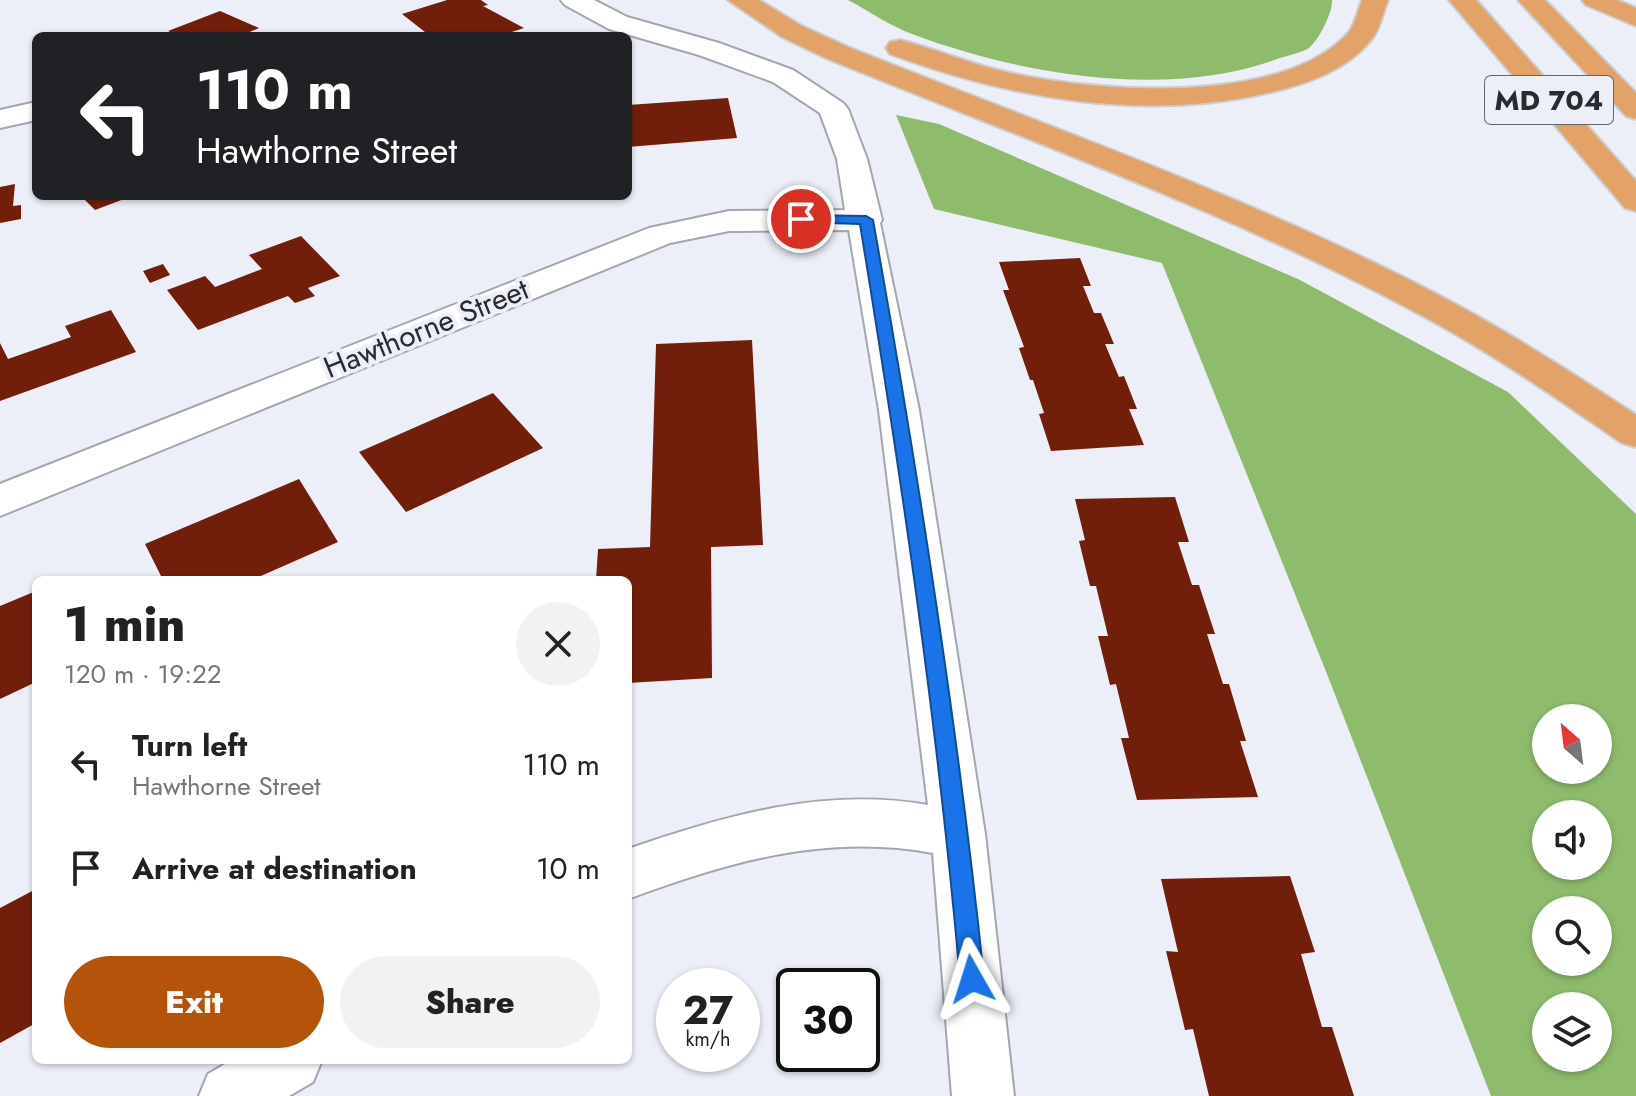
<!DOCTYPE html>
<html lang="en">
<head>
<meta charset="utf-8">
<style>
  body { margin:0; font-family:Jost,sans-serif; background:#f2f2f2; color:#222; height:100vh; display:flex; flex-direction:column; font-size:30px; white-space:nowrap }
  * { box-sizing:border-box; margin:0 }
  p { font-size:26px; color:#767676 }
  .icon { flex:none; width:44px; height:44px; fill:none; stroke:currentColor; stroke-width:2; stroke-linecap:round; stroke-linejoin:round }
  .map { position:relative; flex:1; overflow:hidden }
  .sheet { position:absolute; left:32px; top:576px; width:600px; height:488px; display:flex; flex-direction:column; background:#fff; border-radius:12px; box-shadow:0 2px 6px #0004 }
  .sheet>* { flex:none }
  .banner { position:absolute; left:32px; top:32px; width:600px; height:168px; border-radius:12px; box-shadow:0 2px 6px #0004; background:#202124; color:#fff; overflow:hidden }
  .needle { width:52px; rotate:332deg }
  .buttons { position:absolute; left:1532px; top:704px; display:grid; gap:16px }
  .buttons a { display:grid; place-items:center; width:80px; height:80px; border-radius:50%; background:#fff; box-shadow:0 2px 6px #0004; font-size:40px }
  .speed { position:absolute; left:656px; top:968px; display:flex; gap:16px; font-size:40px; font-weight:700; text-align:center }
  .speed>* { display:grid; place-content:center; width:104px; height:104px; border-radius:50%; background:#fff; box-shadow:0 2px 6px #0004; line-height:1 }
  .speed small { font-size:20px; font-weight:400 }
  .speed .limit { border:4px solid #111; border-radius:12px; background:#fff; color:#111 }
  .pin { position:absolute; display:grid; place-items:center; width:68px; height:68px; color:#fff; margin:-34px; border:4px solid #fff; border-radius:50%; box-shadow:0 2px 8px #0007 }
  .me { position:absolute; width:88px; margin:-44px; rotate:354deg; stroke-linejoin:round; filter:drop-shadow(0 0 6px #0008) }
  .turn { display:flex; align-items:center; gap:28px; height:168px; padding:0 32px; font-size:36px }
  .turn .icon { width:104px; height:104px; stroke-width:2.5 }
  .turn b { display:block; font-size:56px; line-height:68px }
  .round { display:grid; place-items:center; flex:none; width:84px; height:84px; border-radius:42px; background:#f2f2f2 }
  .summary { display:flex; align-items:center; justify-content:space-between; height:136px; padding:0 32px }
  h1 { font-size:48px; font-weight:800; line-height:60px }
  .primary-button { display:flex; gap:16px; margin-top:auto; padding:16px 32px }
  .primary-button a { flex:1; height:92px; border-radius:48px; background:#b45309; color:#fff; font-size:32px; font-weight:800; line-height:92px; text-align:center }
  .primary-button a+a { background:#f2f2f2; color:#222 }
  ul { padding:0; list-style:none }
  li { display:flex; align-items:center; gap:24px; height:104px; padding:0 32px }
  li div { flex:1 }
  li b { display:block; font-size:30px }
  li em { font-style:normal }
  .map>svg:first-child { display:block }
  .forest { fill:#8ebb6c; fill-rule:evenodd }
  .building { fill:#711f0a }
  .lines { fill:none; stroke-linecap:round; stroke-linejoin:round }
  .minor-casing { stroke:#a3a6ae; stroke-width:4 }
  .major-casing { stroke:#cccccd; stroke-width:4 }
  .minor { fill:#fff; fill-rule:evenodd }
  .major { fill:#e2a268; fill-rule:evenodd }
  .route { fill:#1a73e8; stroke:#114b97; stroke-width:2 }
  .labels { text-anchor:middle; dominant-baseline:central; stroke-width:8; stroke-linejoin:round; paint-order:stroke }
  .shield { fill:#eceff8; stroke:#64666b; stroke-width:2 }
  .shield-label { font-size:28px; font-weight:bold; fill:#2a2b2f }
  .street-label { font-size:30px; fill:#2a2b2f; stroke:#eceff8 }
</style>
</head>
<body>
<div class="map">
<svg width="1636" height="1096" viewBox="0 0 1636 1096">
  <rect width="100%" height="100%" fill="#eceff8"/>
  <g class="forest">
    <path d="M848,0H1332C1333,12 1319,40 1309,48C1301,53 1289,55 1280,58C1169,100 1021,75 912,34C890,26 869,11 848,0Z"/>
    <path d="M896,115L939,124L1298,279L1508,392L1636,514V1096H1491L1327,674L1162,263L934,209ZM1546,718H1598V770H1546ZM1546,814H1598V866H1546ZM1546,910H1598V962H1546ZM1546,1006H1598V1058H1546Z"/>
  </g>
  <g class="building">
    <polygon points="447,0 481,0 488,5 483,6 524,28 500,36 430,36 402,14"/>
    <polygon points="220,11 259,28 245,34 251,36 179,36 168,31"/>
    <polygon points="728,98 737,138 628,147 628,105"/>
    <polygon points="15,184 13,206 21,205 21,219 0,223 0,187"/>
    <polygon points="81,196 132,196 95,210"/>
    <polygon points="301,236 340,276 308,288 315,296 295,303 288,296 198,330 167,290 205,276 215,287 262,269 249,255"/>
    <polygon points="1080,258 1091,286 1083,286 1094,313 1101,313 1114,344 1105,344 1119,377 1124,376 1137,409 1129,409 1144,445 1051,451 1039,414 1044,413 1033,380 1030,380 1019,348 1024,347 1003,290 1009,290 999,262"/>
    <polygon points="163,264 170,275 150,283 143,271"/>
    <polygon points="111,310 136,352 0,401 0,343 8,359 71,337 65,326"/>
    <polygon points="752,340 763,545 711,547 712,678 628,683 628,580 596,580 598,549 650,547 656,344"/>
    <polygon points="493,393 543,448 406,512 359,452"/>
    <polygon points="299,479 338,542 252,580 163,580 145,544"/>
    <polygon points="1175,497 1189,542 1178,542 1192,585 1199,585 1215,634 1207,634 1223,684 1229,684 1246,741 1240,741 1258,797 1137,800 1121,738 1129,738 1116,684 1110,685 1098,636 1108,636 1096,586 1090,586 1079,541 1085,540 1075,499"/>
    <polygon points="36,591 36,682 0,699 0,606"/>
    <polygon points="1290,876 1315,952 1301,954 1322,1027 1332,1027 1354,1096 1209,1096 1193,1029 1185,1030 1166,951 1178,952 1161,879"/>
    <polygon points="36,889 36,1023 0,1043 0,908"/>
  </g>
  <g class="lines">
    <defs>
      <g id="minor">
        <path d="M561,0H594L627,17L719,43L793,70L843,103L848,109L867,159L882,220L880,223L919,410L985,834L1014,1096H952L933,853C826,833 727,862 628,899V849C726,815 824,787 928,805L879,410L849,230L729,231L670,243L0,516V484L649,228L729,211L845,210L837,159L820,113L773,82L699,55L609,29L565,5Z"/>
        <polygon points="36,102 36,120 0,128 0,110"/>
        <polygon points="232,1060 322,1060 313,1082 289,1096 199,1096 208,1074"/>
      </g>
      <g id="major">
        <path d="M728,0H759L800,25L848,47C1053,129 1266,202 1461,307C1521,340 1579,377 1636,415V447L1622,443C1561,401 1499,358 1434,322C1241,216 1032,142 828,59L782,37Z"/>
        <path d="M1362,0H1388C1383,12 1380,29 1372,39C1347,70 1309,83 1272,92C1145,122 1011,99 890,54L886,48L890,42L900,40C936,49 970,64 1006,72C1093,92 1282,107 1348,33C1355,25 1358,10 1362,0Z"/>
        <polygon points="1449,0 1476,0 1636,181 1636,211 1625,208"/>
        <polygon points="1518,0 1545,0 1636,93 1636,119 1626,116"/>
        <polygon points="1582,0 1617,0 1636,8 1636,26 1586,5"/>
      </g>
    </defs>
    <use href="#minor" class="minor-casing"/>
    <use href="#major" class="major-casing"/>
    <use href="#minor" class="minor"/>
    <use href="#major" class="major"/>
  </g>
  <path class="route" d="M801,215L866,216L873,220C918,472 958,725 984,979L981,988L972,991L964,988L960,979C938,726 901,475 860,224L797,222V217Z"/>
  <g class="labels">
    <rect class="shield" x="1485" y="76" width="128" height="48" rx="6"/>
    <g class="shield-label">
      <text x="1549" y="100">MD 704</text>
    </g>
    <g class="street-label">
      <text transform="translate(426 328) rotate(-22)">Hawthorne Street</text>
    </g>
  </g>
</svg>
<div class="buttons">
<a><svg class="needle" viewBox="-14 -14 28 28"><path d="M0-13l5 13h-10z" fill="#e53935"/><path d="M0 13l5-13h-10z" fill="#767676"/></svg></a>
<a><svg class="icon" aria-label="sound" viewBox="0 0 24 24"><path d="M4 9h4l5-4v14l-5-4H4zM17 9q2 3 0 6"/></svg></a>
<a><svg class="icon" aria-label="search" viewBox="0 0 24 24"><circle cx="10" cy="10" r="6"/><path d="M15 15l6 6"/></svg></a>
<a><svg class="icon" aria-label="layers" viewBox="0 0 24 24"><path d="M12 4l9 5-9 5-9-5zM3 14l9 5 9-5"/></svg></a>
</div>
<div class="speed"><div>27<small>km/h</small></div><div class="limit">30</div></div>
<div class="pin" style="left:801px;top:219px;background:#d93025"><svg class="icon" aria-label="arrive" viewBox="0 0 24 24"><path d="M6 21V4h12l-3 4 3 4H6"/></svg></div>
<svg class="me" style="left:972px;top:979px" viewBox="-20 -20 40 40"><path d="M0-17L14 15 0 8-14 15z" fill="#1a73e8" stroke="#fff" stroke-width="4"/></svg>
<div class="banner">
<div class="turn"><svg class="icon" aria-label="left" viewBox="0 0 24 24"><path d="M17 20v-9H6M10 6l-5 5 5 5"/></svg><div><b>110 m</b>Hawthorne Street</div></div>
</div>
<section class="sheet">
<div class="summary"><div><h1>1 min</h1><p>120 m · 19:22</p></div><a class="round"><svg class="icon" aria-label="close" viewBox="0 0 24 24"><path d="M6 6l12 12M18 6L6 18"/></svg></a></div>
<ul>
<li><svg class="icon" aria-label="left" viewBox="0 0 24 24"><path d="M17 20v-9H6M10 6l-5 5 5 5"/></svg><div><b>Turn left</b><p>Hawthorne Street</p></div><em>110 m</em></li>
<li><svg class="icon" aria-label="arrive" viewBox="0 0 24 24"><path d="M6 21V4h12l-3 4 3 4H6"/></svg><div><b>Arrive at destination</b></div><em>10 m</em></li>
</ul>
<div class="primary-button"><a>Exit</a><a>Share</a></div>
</section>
</div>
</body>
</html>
